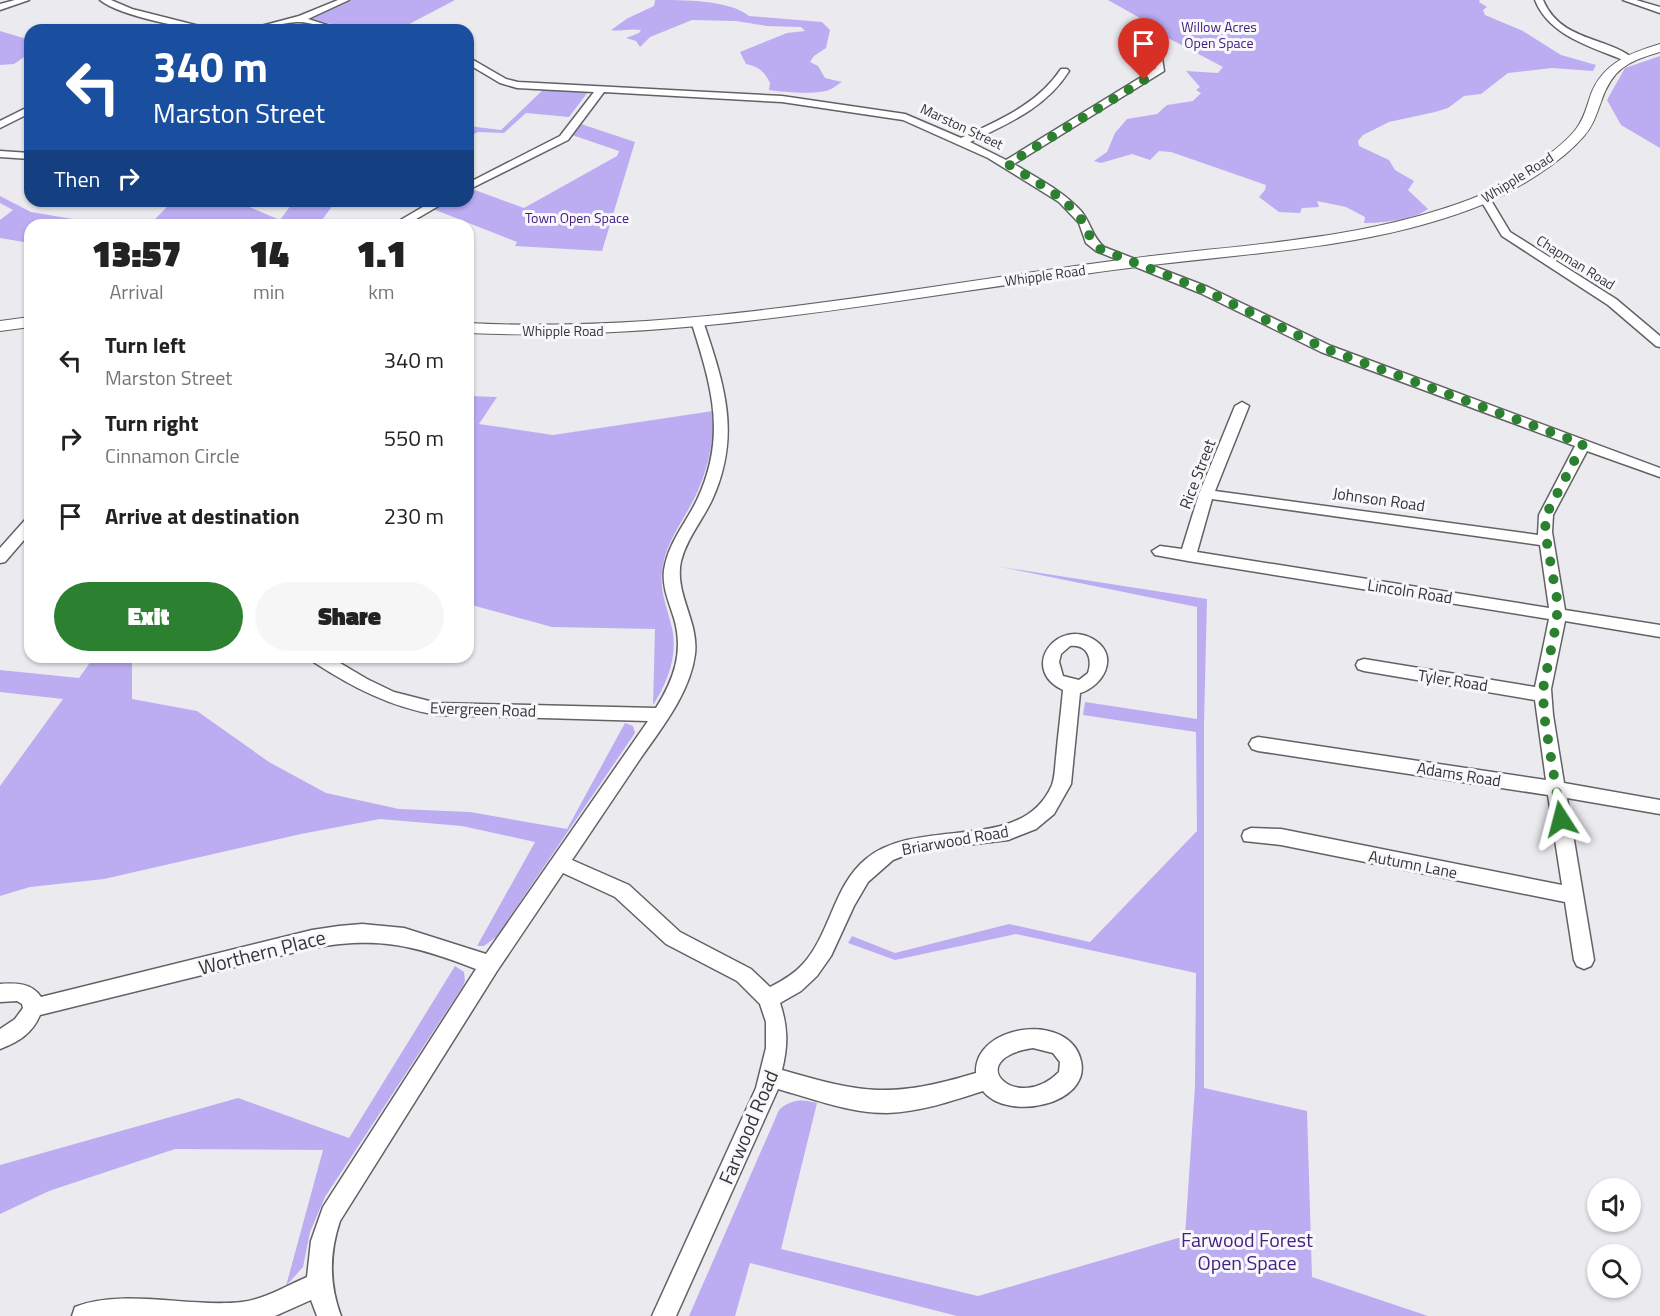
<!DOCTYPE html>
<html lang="en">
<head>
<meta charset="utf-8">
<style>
  body { margin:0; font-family:"Titillium Web",sans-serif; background:#f6f6f6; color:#222; height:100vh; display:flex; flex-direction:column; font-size:22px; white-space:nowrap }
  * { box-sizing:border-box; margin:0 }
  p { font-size:20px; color:#767676 }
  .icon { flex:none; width:33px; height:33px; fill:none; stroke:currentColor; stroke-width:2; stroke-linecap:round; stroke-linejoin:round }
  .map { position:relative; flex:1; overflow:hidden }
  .panel { position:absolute; left:24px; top:219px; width:450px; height:444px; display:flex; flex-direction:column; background:#fff; border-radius:18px; box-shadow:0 2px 4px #0004 }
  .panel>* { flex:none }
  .banner { position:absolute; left:24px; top:24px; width:450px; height:183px; border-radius:18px; box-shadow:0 2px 4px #0004; background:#1a4fa0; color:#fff; overflow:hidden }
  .buttons { position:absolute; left:1587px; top:1178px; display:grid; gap:12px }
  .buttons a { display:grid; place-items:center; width:54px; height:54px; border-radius:50%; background:#fff; box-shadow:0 2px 4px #0004; font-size:30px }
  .pin { position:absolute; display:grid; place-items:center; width:51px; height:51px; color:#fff; margin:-62px -26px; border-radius:50% 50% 50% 0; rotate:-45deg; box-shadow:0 0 6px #0007 }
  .pin .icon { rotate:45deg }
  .me { position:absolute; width:66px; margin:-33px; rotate:351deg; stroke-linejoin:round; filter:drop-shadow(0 0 4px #0008) }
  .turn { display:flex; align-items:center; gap:21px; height:126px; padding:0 30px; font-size:27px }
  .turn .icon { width:78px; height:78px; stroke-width:2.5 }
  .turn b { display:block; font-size:42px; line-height:51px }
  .then { display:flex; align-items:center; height:57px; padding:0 30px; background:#0003; gap:12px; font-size:22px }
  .eta { display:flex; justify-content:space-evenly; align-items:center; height:102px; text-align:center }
  .eta b { font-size:36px; font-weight:800; line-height:42px }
  .primary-button { display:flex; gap:12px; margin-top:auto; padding:12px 30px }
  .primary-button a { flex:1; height:69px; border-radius:36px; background:#2b8130; color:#fff; font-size:24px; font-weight:800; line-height:69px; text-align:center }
  .primary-button a+a { background:#f6f6f6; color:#222 }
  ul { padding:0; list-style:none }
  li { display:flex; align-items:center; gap:18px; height:78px; padding:0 30px }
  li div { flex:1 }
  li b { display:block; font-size:22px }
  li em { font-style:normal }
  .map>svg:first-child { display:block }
  .green { fill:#bcadf3 }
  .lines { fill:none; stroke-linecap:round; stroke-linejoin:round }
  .minor-casing { stroke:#626265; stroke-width:3 }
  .major-casing { stroke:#626265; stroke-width:2 }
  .minor { fill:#fff; fill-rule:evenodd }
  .major { fill:#fff; fill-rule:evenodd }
  .route { stroke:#2b8130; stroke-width:10; stroke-dasharray:0 18 }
  .labels { text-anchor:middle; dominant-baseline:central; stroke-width:6; stroke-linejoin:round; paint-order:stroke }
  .far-park-label { font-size:14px; fill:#452184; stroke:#f8f8fb }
  .far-street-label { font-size:14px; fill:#353436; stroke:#f8f8fb }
  .street-label { font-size:16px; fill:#353436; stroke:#f8f8fb }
  .near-street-label { font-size:20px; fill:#353436; stroke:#f8f8fb }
  .near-park-label { font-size:20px; fill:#452184; stroke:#f8f8fb }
</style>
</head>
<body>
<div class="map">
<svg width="1660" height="1316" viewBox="0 0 1660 1316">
  <rect width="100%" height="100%" fill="#ebeaee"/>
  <g class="green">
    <polygon points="351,0 455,0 398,30 354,30 309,18"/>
    <path d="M655,0C684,0 730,0 749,16L822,22L830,30L826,48L814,56L810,62L818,66L825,78L842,82C838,84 834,88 829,90C815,95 784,92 769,90L770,83C764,71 759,67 746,64L740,52L787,33L805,31L801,27L767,26L736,21L692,20L650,37L640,47L636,41L626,38L639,33L641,30C628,28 620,32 611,30L628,18L654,6Z"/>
    <path d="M1108,0H1480L1479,2L1487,7L1483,10L1485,15L1523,31L1561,55L1596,65L1593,71L1552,68L1508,73L1481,94L1464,96L1448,108L1435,112L1389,122L1363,135L1358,141L1359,146L1389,160L1395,170L1414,181L1408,190L1428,209C1413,220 1382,223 1364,223L1365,217L1346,207L1317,201L1319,207L1302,208L1300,213L1279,212L1259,197L1265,190L1266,185L1171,152L1159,151L1150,160L1132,154L1101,163L1094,161L1107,152L1115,133L1127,119L1157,114L1167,105L1193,101L1201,93L1196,90L1200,87L1186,71L1218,73L1223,67L1153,30L1156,27Z"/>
    <polygon points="0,31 30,40 30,53 14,64 0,65"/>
    <polygon points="1660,56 1660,148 1621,125 1607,100 1625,68"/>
    <polygon points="544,89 588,92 569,117 526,113 504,133 478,132 468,137 468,126 501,130"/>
    <polygon points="581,124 635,142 602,251 515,246 517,242 433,209 448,201 468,201 468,191 472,189 524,208 617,156 619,151 572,135"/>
    <polygon points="0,196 31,212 108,225 30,225 30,243 0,238 0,220 13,210 0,203"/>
    <polygon points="173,201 235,201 280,220 294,201 336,201 322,220 330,225 149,225"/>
    <path d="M468,396L497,397L479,424L553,435L713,411C714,442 708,471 694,499C683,521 667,541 663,565C658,588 667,606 672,628C678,655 668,682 653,705L655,629L552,627L468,604Z"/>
    <path d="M1001,567L1207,599L1204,723V1088L1307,1111L1312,1277L1428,1316H957L750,1263L735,1316H689L779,1110C791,1099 802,1099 817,1103L781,1249L978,1296L1185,1236L1195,1086L1196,973L1016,934L895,960L848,943L852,936L895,953L1009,924L1090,942L1197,831L1196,732L1083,715L1085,702L1197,719V607Z"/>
    <polygon points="94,657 132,657 132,699 197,711 269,762 326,793 399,809 470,812 567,829 625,723 633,726 635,733 496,937 484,946 477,946 535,842 462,826 380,819 301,834 104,879 30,887 0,896 0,786 63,699 0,692 0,670 79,678"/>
    <polygon points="455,966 464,972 465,981 463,986 325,1197 310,1232 303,1267 286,1286 323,1150 175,1149 49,1191 0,1214 0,1165 238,1098 349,1138"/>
  </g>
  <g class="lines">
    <defs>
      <g id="minor">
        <polygon points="15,0 29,0 0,10 0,4"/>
        <path d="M100,0H111L132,9L215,30C189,30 120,16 100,0Z"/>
        <path d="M338,0H349L308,19L343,30C327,30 310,21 297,22C280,23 263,30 246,30L299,16Z"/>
        <path d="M1535,0H1543C1561,42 1606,36 1634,59L1626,61C1592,47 1549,36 1535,0Z"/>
        <polygon points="1623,0 1636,0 1660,7 1660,13"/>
        <path d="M468,57L506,79L518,82L782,96L905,114L961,138C999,120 1037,105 1061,69H1067L1069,71C1046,108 1007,124 970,142L1006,160L1156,68L1154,60L1162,58L1164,71L1014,164C1037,178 1063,191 1081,211C1091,223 1092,237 1104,247L1208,287L1331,346L1660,468V477L1587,451L1553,515L1552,532L1565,610L1660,625V637L1565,621L1551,689L1553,715L1564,783L1660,800V814L1567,798L1594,960L1591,966L1584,969L1577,966L1574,960L1565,902L1281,845L1244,841L1242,836L1244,831L1251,828L1281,829L1562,885L1548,795L1258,751L1252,749L1249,744L1252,739L1258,737L1546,780L1535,700L1364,671L1358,669L1356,665L1358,661L1364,659L1535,687L1549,619L1188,561L1155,555L1152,551L1160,546L1182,549L1199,494L1235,406L1242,402L1249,406L1215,491L1538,535L1539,515L1575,446L1321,352L1200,293L1096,251L1086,243L1079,223L1059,202L988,158L903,120L782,102L604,92L568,140L468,190V183L560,136L594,92L517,88L500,83L468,64ZM1212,499L1540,545L1549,608L1197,552Z"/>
        <polygon points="30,106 30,113 0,128 0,121"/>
        <polygon points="0,151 30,153 30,159 0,157"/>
        <polygon points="1485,196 1489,197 1510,232 1616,299 1660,336 1660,347 1656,346 1608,305 1502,236 1480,199"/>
        <polygon points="433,201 447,201 406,225 392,225"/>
        <path d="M698,320L704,324C725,387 741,436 712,500C702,521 687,538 681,561C674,594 699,621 695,654C690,694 660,730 638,762C616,795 594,827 572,860L629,885L680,932L751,969L770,987C782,981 794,974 803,964C831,933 833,886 866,859C919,815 1022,855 1052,785C1055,777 1055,766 1056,758C1058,735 1061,713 1063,690C1018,669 1058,615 1096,641C1119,657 1103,686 1080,693L1071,784L1054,814L1036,829L1008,840L933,849L911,853L893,860L868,882L854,906L831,956L817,976L801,991L780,1003C788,1027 788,1046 782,1070C864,1094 893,1098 976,1073C974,1024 1070,1011 1081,1061C1091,1105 1007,1122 983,1091C952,1101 920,1112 887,1113C849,1113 814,1099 778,1089L676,1316H652L756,1088L766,1048V1022L760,1004L737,981L666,944L615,897L563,873L497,971L340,1221C329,1254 329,1284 341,1316H317L311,1300L275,1316H72L75,1307C123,1288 191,1308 242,1302C265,1299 286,1286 307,1277L311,1241L323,1207L476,969C414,945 379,936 312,948L40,1015C32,1034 18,1042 0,1049V1029L15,1019L23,1008L22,1004L17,1001L0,1002V984C16,983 32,983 41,997L312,930L339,926L362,924L404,928L486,954L648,721L437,715C390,707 352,687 312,661L310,657H330L367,679L394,692L437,703L656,708C674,679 684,652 674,618C669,602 662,587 664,570C668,543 686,523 697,500C727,436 712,388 692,324ZM1070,646C1087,644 1093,658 1088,673L1079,680L1063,676L1059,662L1061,654ZM1033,1048L1053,1053L1060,1062L1059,1072C1016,1115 960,1059 1033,1048Z"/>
        <polygon points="30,518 30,533 5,562 0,563 0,548 25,520"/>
      </g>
      <g id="major">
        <path d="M1660,44V52C1628,61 1612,69 1601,102C1596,115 1593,126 1584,136C1561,163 1516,190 1484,204C1369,251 1242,252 1121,269C904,297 688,343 468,333V323C687,334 904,288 1120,260C1238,244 1358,242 1471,199C1500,188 1557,154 1576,129C1584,119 1587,106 1591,94C1603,63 1630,53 1660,44Z"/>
        <polygon points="30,317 30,327 0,331 0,321"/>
      </g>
    </defs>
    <use href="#minor" class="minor-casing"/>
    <use href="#major" class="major-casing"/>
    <use href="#minor" class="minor"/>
    <use href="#major" class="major"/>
  </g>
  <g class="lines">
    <path class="route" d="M1144,80L1008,164C1031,179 1059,193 1077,214C1088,226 1087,238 1100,249L1204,290L1326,349L1583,444L1546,515L1545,532L1557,599V620L1543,689L1544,715L1561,819"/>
  </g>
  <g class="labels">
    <g class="far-park-label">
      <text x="1219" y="26">Willow Acres<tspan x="1219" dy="16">Open Space</tspan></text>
      <text x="577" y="217">Town Open Space</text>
    </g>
    <g class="far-street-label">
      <text transform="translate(962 126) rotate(25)">Marston Street</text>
      <text transform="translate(1517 177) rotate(-32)">Whipple Road</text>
      <text transform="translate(1576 262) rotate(32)">Chapman Road</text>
      <text transform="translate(1045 275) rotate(-8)">Whipple Road</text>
      <text x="563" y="330">Whipple Road</text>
    </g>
    <g class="street-label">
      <text transform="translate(1197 474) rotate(-69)">Rice Street</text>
      <text transform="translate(1379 499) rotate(8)">Johnson Road</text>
      <text transform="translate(1410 591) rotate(9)">Lincoln Road</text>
      <text transform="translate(1453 680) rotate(9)">Tyler Road</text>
      <text transform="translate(483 709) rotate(2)">Evergreen Road</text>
      <text transform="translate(1459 774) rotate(9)">Adams Road</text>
      <text transform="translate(955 840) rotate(-10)">Briarwood Road</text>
      <text transform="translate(1413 864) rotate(11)">Autumn Lane</text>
    </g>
    <g class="near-street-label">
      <text transform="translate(262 952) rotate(-14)">Worthern Place</text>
      <text transform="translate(748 1127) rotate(-67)">Farwood Road</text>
    </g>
    <g class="near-park-label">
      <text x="1247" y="1239">Farwood Forest<tspan x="1247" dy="23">Open Space</tspan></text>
    </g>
  </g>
</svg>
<div class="buttons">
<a><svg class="icon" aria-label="sound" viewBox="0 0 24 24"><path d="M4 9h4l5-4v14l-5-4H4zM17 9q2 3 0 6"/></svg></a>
<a><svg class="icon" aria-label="search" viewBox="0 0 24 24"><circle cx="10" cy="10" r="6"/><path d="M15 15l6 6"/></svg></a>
</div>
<div class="pin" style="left:1144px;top:80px;background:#d93025"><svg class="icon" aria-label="arrive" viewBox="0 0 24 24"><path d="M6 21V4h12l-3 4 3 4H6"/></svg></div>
<svg class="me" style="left:1561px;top:819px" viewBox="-20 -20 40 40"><path d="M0-17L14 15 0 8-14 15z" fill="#2b8130" stroke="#fff" stroke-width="4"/></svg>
<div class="banner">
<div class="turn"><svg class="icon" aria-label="left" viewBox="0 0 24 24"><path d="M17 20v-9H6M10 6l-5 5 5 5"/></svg><div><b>340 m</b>Marston Street</div></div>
<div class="then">Then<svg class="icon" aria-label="right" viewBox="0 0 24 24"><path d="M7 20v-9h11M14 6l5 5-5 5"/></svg></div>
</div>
<section class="panel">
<div class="eta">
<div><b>13:57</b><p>Arrival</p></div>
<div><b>14</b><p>min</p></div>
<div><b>1.1</b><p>km</p></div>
</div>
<ul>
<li><svg class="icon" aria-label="left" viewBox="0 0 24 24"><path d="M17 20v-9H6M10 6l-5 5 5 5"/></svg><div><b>Turn left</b><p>Marston Street</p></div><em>340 m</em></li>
<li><svg class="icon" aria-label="right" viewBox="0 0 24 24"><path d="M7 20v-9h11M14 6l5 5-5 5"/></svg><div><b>Turn right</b><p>Cinnamon Circle</p></div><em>550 m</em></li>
<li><svg class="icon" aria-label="arrive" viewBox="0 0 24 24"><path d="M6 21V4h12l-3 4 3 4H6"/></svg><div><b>Arrive at destination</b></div><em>230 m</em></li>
</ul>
<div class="primary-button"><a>Exit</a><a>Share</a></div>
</section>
</div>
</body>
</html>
